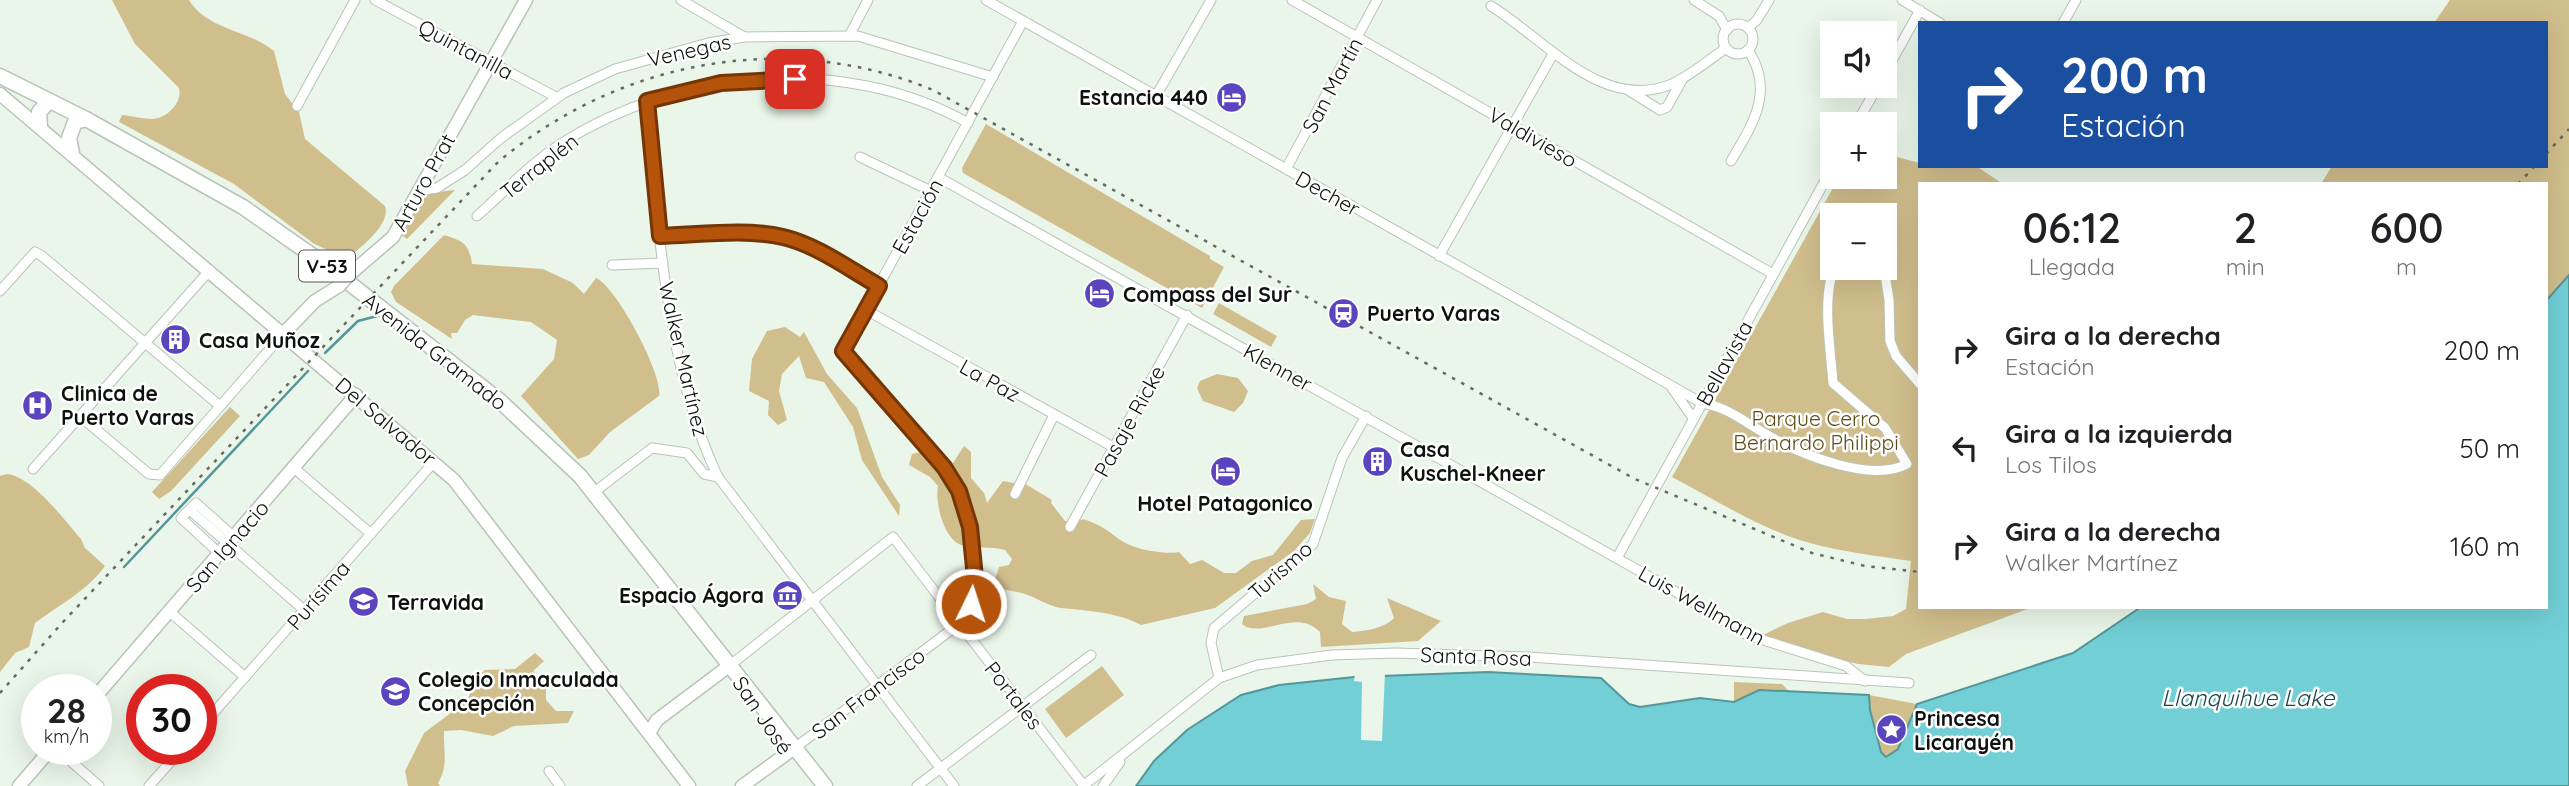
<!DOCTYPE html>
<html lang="es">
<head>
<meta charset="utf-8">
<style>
  body { margin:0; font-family:Quicksand,sans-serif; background:#f2f2f2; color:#202124; height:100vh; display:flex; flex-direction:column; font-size:26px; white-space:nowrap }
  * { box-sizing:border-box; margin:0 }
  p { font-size:23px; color:#757577 }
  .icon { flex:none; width:38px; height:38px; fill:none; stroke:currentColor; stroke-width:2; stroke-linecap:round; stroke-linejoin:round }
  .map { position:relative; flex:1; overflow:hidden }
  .drawer { position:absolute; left:1918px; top:182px; width:630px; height:427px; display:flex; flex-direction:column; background:#fff; border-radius:0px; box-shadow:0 7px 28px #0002 }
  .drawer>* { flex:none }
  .top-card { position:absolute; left:1918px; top:21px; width:630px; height:147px; border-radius:0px; box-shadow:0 7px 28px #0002; background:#1a4fa0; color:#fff; overflow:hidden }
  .controls { position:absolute; left:1820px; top:21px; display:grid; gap:14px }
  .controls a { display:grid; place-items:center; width:77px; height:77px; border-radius:0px; background:#fff; box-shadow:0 7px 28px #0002; font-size:35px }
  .speed { position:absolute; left:21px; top:674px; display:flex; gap:14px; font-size:35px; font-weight:700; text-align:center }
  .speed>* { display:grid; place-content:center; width:91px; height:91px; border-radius:50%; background:#fff; box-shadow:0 7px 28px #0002; line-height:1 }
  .speed small { font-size:18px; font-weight:400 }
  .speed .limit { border:10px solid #d22; background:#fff; color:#111 }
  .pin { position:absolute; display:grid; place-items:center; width:60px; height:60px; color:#fff; margin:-30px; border-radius:14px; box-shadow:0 4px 10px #0006 }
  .me { position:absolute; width:77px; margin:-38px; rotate:4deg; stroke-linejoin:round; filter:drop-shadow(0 0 5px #0008) }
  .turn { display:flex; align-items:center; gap:24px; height:147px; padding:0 28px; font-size:32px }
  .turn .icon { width:91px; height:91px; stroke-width:2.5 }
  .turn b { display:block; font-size:49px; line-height:60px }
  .eta { display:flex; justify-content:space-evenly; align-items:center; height:119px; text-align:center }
  .eta b { font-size:42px; font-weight:600; line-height:49px }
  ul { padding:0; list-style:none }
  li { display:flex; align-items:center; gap:21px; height:98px; padding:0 28px }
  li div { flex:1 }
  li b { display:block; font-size:26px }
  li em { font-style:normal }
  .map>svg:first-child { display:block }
  .green { fill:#d1be8d; fill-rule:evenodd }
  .water { fill:#72cfd6; stroke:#54969a; stroke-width:2 }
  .pier { fill:#eaf6ea }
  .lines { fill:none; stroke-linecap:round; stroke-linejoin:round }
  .stream { stroke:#54969a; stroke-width:2.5 }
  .street-casing { stroke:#b8c4b8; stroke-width:11 }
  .secondary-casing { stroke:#b8c4b8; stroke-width:15 }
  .primary-casing { stroke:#b8c4b8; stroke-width:17 }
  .street { stroke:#fff; stroke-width:9 }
  .secondary { stroke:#fff; stroke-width:12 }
  .primary { stroke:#fff; stroke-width:14 }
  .rail { stroke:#646b64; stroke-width:2.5; stroke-dasharray:3.5 7; stroke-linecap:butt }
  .secondary-bridge-casing { stroke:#b8c4b8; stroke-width:15; stroke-linecap:butt }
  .secondary-bridge { stroke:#fff; stroke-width:12 }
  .route-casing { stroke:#753606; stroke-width:18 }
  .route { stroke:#b45309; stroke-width:12 }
  .labels { text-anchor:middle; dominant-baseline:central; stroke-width:5; stroke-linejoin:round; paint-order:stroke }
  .shield { fill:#fff; stroke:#565956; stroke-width:2 }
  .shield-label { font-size:19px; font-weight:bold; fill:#0e120e }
  .street-label { font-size:21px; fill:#0e120e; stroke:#fff }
  .poi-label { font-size:21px; font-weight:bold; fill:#0e120e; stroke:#fff; text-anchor:start }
  .park-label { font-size:21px; fill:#5d4b18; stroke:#fff }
  .water-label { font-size:23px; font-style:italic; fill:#1b474a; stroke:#fff }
</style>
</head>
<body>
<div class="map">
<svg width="2569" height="786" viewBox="0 0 2569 786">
  <rect width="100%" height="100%" fill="#eaf6ea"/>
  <g class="green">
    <path d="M112,0H189C207,30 249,30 274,51L285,94L299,112L305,139L385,206C391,223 363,246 351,255L339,256L313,243L234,184L119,122L122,115C132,116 143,119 152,119C166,119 183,103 179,88L135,44Z"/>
    <polygon points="2450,0 2569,0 2569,275 2546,301 2546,184 2321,184 2332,166 2546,166 2546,23 2434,23"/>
    <polygon points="986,124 1210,256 1210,259 1224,267 1202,308 963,173 962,168"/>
    <path d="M1885,154L1920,163V166H1976L2003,184H1920V607H2033L1906,654L1889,667L1858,664L1772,642L1763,635L1788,623L1823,612L1847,619H1866L1893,616L1906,609L1911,561C1877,556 1843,552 1810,543C1762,530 1716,500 1672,477L1839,177H1885ZM1832,215H1885V268H1832Z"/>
    <polygon points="455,190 407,239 400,234 421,194"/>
    <path d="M444,235C463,241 469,243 472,264L543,269L573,283L584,294L596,278C616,286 664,376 659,396L610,432L589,455L578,459L521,396L554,359L557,340L531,322L473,315L465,320L457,333H451L452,339L396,302L391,292L394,286Z"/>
    <polygon points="1219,303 1277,336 1271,347 1213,314"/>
    <polygon points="785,327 800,337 804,332 827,374 857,408 882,477 900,505 899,516 862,460 853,427 824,382 806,378 799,356 782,374 779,391 787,420 778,425 768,415 769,401 749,391 752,359 767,331"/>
    <polygon points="1217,374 1238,378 1248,391 1243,403 1234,412 1203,401 1197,388 1200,381"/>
    <polygon points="230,407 240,416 171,491 159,499 152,492"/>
    <path d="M964,446L971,452V478L984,493L987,503L1003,481L1020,484L1022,482L1052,500L1051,503L1065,521C1073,523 1079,518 1086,520C1116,530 1115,545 1151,551C1161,552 1169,554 1179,552L1190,564L1202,560L1224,573H1236L1252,561L1273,555L1301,520L1315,519L1310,533L1294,551L1215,608L1141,625C1117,612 1089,611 1061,608C1048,606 1037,598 1025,594C1014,590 1003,592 994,583L999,567L1009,565L1012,559L1005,550C991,546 972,549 961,545C943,538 935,502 938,486L930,477L909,465L912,454L921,452L953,463Z"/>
    <path d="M7,474C33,477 64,520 81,539L85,548L105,566C87,591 59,605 35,623L29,647L15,653L0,672V476Z"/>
    <path d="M1313,584L1329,597L1346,601L1342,624L1352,632C1366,631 1385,628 1394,618L1387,598L1441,621L1418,641L1321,647L1320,632C1295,607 1261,640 1242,624L1244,616L1307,604L1316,599Z"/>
    <path d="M535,653L544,661L533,671L546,684V700L556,711H574L568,723L514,726L493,736L461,730L444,731C443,751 449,765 438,783L440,786H408L405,771L424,733L467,701L476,678L485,670L515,669Z"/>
    <polygon points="1102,666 1124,695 1066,738 1045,709"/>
    <polygon points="1734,682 1782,684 1789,691 1759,690 1734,702"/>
    <polygon points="1869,695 1917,704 1898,749 1886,757 1881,753 1870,710"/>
  </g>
  <polygon class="water" points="2569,275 2569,786 1136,786 1154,761 1187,730 1241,695 1279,685 1354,677 1488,672 1601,678 1629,704 1640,707 1700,698 1734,702 1759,690 1869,695 1870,710 1881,752 1886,757 1898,749 1917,704 2073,653 2141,607 2546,607 2546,301"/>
  <polygon class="pier" points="1385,672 1382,741 1361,740 1362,682 1354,681 1355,673"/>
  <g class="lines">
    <g class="stream">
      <polyline points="325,353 358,321 377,316"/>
      <polyline points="124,567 308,371"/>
    </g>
    <defs>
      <g id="street">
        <polyline points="375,0 556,97"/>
        <polyline points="681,0 744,37"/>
        <path d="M986,0L1702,403C1728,407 1746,423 1769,436C1802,455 1871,483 1907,464L1885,428L1833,383C1831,353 1821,294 1835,268"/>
        <polyline points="1292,0 1773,274"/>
        <polyline points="1694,0 1719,16 1727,30"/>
        <polyline points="1902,0 1940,23"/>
        <path d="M1491,6C1544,38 1602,113 1672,84C1691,75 1709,60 1726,48"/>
        <polyline points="2063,23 2076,0"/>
        <circle cx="1738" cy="39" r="15"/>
        <polyline points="1748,28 1757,20 1769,0"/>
        <polyline points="849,36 868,0"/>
        <polyline points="1885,73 1920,10"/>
        <polyline points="1628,90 1660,110 1667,107 1682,80"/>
        <polyline points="1156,96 1211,0"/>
        <path d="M647,101C658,223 665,366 718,477L954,786"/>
        <polyline points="297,106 355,0"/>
        <polyline points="1856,124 1878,86"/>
        <polyline points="860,157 931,191"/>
        <path d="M1731,161C1753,124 1775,91 1748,50"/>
        <polyline points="1286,169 1377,0"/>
        <polyline points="938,177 1668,587 1747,635 1846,666 1865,681"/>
        <polyline points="417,191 437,188 465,170 501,138 564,93 615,69 708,43 744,37 858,36 993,77"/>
        <path d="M477,216C505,191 531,163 562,143C680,68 845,54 968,123"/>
        <path d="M660,236C699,235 744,228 783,237C817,245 849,269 879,286"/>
        <polyline points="1439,256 1553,54"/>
        <polyline points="612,265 663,263"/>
        <polyline points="1884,268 1889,300 1890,341 1896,356 1920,384"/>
        <polyline points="0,291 35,252 42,256 220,406"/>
        <polyline points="866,310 1115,448"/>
        <polyline points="1672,388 1693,418"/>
        <polyline points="81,417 149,474 160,475 284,333"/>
        <polyline points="294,468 371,534"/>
        <polyline points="33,469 210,270"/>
        <polyline points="593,493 652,448 687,453 704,474 718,477"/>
        <polyline points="1015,494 1054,415"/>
        <polygon points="196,503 233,536 219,553 181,518"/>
        <polyline points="191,511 304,610"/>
        <polyline points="1070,527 1187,315"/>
        <polyline points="1617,558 1832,168"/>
        <polyline points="170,612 245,677"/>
        <polyline points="729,666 893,537 1084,786"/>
        <polyline points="1219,678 1211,643 1214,628 1313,544 1342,458 1366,416"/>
        <polyline points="201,727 434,462"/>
        <path d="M796,747L959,624C975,603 975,584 973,558C970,535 969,512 959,491C935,442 877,395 843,351L1023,21"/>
        <polyline points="57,749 99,786"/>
        <polyline points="549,771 560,786"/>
        <polyline points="149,786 182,749"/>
        <polyline points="917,786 1091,655"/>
        <polyline points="1083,786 1219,678 1257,665 1332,655 1395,653 1529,657 1909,683"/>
        <polyline points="1103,786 1120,762"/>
      </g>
      <g id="secondary">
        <polyline points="0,94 454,480 689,786"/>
        <polyline points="350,274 393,237 526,0"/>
        <polyline points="284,333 315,301 339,286"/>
        <polyline points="96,696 356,395"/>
        <polyline points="649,733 657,720 729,666"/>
        <polyline points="19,786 51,749"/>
        <polyline points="742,786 796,747"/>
      </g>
      <g id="primary">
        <polyline points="0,76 86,119 243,207 330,268 500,401 580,476 825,786"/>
        <polyline points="40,126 39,112 49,101"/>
        <polyline points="72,153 69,138 75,122 86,119"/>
      </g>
    </defs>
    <use href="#street" class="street-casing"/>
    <use href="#secondary" class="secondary-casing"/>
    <use href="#primary" class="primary-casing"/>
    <use href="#street" class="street"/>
    <use href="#secondary" class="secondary"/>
    <use href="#primary" class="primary"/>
    <g class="rail">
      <polyline points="2546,154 2569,129"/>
      <polyline points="2518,184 2535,166"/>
      <path d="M0,693L62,623L498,162C620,60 785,29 933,90L1635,479L1812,553L1865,566L1920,572"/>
    </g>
    <defs>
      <polyline id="secondary-bridge" points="339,286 350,274"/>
    </defs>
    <use href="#secondary-bridge" class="secondary-bridge-casing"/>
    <use href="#secondary-bridge" class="secondary-bridge"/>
  </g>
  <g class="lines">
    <defs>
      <path id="route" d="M795,79L721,83L647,101L660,236C699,235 744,228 783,237C817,245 849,269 879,286L843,351L944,467L959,491L970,527L975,578L971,604"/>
    </defs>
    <use href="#route" class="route-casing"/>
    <use href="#route" class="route"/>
  </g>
  <defs>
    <symbol id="hotel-disc" viewBox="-11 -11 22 22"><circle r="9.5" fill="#5a45be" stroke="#fff"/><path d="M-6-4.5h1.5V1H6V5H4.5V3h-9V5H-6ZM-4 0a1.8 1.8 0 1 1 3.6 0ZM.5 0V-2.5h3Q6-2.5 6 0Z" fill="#fff"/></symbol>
    <symbol id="station-disc" viewBox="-11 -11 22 22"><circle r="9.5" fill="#5a45be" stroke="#fff"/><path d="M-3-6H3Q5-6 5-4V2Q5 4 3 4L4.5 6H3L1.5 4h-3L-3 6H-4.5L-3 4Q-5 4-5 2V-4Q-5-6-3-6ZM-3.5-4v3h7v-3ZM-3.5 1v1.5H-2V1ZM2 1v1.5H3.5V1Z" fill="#fff"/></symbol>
    <symbol id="building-disc" viewBox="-11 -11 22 22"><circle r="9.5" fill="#5a45be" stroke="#fff"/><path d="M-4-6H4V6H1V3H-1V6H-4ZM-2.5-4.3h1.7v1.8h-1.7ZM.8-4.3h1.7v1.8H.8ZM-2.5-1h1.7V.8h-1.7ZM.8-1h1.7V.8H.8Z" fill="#fff"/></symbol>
    <symbol id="hospital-disc" viewBox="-11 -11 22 22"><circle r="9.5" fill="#5a45be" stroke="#fff"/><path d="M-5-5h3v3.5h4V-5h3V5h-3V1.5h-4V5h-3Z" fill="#fff"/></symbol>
    <symbol id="museum-disc" viewBox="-11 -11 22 22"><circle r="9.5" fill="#5a45be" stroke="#fff"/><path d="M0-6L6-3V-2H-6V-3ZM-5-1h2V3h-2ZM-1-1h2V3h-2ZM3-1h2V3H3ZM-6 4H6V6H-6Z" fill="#fff"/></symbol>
    <symbol id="school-disc" viewBox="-11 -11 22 22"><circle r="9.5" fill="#5a45be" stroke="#fff"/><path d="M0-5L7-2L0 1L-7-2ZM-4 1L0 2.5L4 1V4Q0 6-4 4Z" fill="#fff"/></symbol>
    <symbol id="sight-disc" viewBox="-11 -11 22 22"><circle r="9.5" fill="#5a45be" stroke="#fff"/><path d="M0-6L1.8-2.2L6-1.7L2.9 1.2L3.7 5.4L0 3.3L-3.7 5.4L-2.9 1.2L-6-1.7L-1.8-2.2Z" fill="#fff"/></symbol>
  </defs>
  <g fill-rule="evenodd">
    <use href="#hotel-disc" x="1214" y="80" width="35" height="35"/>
    <use href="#hotel-disc" x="1082" y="276" width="35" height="35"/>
    <use href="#station-disc" x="1326" y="296" width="35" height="35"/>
    <use href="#building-disc" x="158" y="322" width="35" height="35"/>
    <use href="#hospital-disc" x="20" y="388" width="35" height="35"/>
    <use href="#building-disc" x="1360" y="444" width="35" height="35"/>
    <use href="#hotel-disc" x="1208" y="454" width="35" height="35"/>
    <use href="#museum-disc" x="770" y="578" width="35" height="35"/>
    <use href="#school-disc" x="346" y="584" width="35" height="35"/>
    <use href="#school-disc" x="378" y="674" width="35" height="35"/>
    <use href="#sight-disc" x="1874" y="712" width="35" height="35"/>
  </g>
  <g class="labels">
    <rect class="shield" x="299" y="250.5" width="56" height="31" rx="5"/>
    <g class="shield-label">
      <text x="327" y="266">V-53</text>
    </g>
    <g class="street-label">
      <text transform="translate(466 49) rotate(28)">Quintanilla</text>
      <text transform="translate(689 50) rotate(-13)">Venegas</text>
      <text transform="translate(1332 85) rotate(-62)">San Martín</text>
      <text transform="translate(1533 137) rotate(30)">Valdivieso</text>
      <text transform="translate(539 166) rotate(-38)">Terraplén</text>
      <text transform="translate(423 182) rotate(-61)">Arturo Prat</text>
      <text transform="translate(1328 193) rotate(29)">Decher</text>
      <text transform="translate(917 216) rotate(-61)">Estación</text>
      <text transform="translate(435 351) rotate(38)">Avenida Gramado</text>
      <text transform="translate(684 359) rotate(77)">Walker Martínez</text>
      <text transform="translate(1724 363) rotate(-61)">Bellavista</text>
      <text transform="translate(1278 367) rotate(29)">Klenner</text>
      <text transform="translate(990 380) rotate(29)">La Paz</text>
      <text transform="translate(386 421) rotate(40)">Del Salvador</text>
      <text transform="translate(1129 421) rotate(-61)">Pasaje Ricke</text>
      <text transform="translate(227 546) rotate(-49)">San Ignacio</text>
      <text transform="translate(1280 570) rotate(-41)">Turismo</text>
      <text transform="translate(318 595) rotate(-49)">Purísima</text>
      <text transform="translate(1702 605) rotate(29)">Luis Wellmann</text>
      <text transform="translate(1476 656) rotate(2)">Santa Rosa</text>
      <text transform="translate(868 693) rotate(-37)">San Francisco</text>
      <text transform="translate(1014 695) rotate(52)">Portales</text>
      <text transform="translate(763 715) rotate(56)">San José</text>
    </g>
    <g class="poi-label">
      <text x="1208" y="97" text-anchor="end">Estancia 440</text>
      <text x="1123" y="294">Compass del Sur</text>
      <text x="1367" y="313">Puerto Varas</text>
      <text x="199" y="340">Casa Muñoz</text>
      <text x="61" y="393">Clinica de<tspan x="61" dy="24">Puerto Varas</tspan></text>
      <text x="1400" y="449">Casa<tspan x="1400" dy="24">Kuschel-Kneer</tspan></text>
      <text x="1225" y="503" text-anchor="middle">Hotel Patagonico</text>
      <text x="764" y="595" text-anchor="end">Espacio Ágora</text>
      <text x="387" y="602">Terravida</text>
      <text x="418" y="679">Colegio Inmaculada<tspan x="418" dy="24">Concepción</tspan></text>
      <text x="1914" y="718">Princesa<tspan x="1914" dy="24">Licarayén</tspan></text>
    </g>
    <g class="park-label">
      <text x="1816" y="418">Parque Cerro<tspan x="1816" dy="24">Bernardo Philippi</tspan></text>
    </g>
    <g class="water-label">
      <text x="2248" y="697">Llanquihue Lake</text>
    </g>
  </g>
</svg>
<div class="controls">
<a><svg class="icon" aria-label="sound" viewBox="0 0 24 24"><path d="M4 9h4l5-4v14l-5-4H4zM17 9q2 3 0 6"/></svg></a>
<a>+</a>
<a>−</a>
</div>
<div class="speed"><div>28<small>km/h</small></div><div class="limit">30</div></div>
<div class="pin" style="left:795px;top:79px;background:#d93025"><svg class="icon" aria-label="arrive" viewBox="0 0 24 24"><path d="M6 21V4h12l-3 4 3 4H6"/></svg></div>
<svg class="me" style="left:971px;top:604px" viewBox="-20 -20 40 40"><circle r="17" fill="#b45309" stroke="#fff" stroke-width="3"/><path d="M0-11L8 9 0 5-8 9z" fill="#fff"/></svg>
<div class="top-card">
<div class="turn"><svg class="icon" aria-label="right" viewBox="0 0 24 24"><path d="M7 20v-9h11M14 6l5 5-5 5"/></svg><div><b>200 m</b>Estación</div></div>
</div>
<section class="drawer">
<div class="eta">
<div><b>06:12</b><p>Llegada</p></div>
<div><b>2</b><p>min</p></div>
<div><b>600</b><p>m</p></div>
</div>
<ul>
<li><svg class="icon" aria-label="right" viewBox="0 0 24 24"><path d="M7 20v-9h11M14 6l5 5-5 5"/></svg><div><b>Gira a la derecha</b><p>Estación</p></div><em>200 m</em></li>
<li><svg class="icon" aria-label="left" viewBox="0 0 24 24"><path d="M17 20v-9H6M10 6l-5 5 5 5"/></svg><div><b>Gira a la izquierda</b><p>Los Tilos</p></div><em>50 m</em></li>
<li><svg class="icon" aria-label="right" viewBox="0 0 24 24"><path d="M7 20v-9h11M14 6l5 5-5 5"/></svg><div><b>Gira a la derecha</b><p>Walker Martínez</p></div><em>160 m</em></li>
</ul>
</section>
</div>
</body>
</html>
